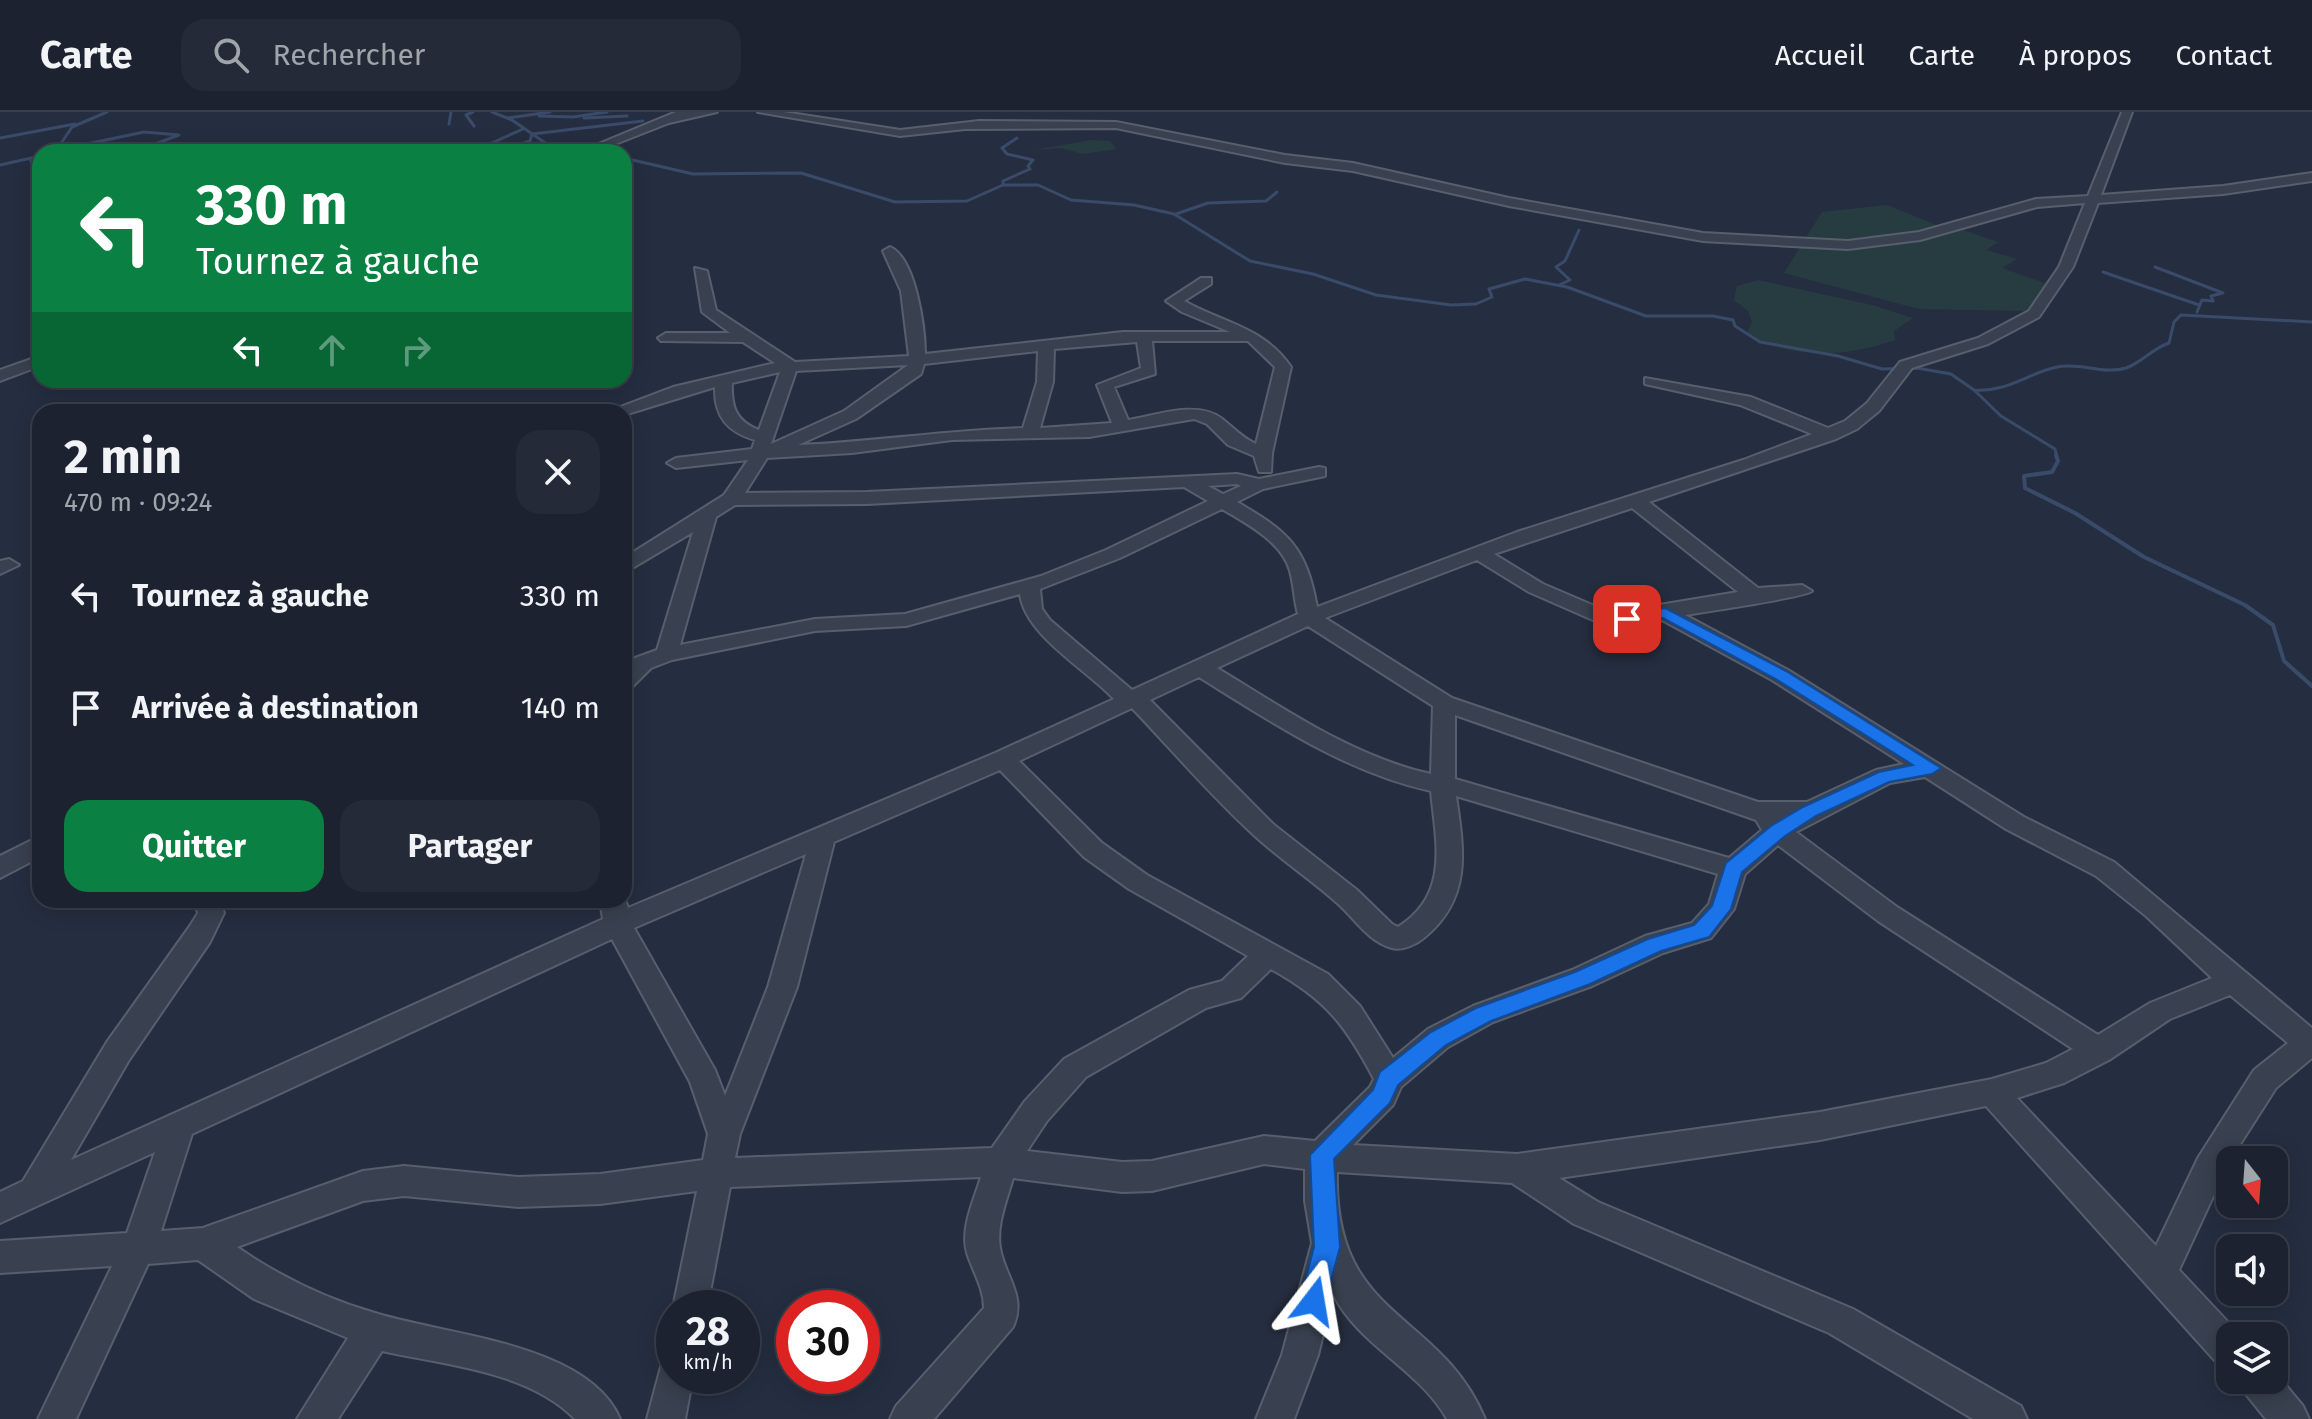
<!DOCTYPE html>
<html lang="fr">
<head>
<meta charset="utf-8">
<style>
  body { margin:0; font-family:"Fira Sans",sans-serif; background:#252a38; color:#f1f3f6; height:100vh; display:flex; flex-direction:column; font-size:30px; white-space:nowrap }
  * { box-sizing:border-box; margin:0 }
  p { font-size:26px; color:#a0a4ab }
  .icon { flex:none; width:44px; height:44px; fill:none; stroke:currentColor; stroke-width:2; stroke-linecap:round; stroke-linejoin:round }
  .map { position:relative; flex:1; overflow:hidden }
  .details { position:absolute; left:32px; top:292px; width:600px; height:504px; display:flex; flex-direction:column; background:#1c2230; border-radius:24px; box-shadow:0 4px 20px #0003,0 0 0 2px #3a3f4c }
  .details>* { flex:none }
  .guide { position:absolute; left:32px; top:32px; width:600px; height:244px; border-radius:24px; box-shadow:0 4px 20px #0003,0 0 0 2px #3a3f4c; background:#0b8043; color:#fff; overflow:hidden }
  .needle { width:52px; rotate:163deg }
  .buttons { position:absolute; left:2216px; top:1034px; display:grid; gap:16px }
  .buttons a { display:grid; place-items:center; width:72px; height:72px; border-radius:16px; background:#1c2230; box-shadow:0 4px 20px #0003,0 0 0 2px #3a3f4c; font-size:40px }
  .speed { position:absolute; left:656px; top:1178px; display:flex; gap:16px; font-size:40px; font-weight:700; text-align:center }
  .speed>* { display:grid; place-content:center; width:104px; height:104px; border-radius:50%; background:#1c2230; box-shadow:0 4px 20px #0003,0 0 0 2px #3a3f4c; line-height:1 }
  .speed small { font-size:20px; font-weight:400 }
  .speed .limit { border:12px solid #d22; background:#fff; color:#111 }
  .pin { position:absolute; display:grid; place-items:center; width:68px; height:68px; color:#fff; margin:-34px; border-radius:16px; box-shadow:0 4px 12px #0006 }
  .me { position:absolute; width:88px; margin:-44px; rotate:14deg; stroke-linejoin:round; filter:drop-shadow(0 0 6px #0008) }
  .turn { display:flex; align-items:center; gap:28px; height:168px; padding:0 32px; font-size:36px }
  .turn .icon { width:104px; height:104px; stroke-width:2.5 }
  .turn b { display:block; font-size:56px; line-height:68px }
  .lanes { display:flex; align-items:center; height:76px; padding:0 32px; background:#0003; justify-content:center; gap:40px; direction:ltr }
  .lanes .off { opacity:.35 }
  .round { display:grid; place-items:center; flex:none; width:84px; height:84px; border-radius:24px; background:#252a38 }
  .overview { display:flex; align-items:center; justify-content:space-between; height:136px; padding:0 32px }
  h1 { font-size:48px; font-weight:700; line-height:60px }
  .primary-button { display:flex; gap:16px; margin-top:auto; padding:16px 32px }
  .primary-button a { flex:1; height:92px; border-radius:24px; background:#0b8043; color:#fff; font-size:32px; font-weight:700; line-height:92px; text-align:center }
  .primary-button a+a { background:#252a38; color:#f1f3f6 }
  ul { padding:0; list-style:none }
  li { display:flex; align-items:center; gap:24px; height:112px; padding:0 32px }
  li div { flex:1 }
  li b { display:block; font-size:30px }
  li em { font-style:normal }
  header { display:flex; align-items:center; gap:48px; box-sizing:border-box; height:112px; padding:0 40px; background:#1c2230; border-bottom:2px solid #3a3f4c }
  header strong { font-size:38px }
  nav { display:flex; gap:44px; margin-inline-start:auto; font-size:28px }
  .search { width:560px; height:72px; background:#252a38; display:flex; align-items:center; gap:20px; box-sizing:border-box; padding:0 28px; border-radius:24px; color:#a0a4ab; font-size:30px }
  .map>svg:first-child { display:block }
  .green { fill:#273c41 }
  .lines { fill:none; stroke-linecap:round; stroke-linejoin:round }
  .stream-far1 { stroke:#3a4a69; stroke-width:3 }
  .stream { stroke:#3a4a69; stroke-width:4 }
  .minor-casing { stroke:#575e6d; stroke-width:4 }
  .minor { fill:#394150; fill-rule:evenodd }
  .route { fill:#1a73e8; stroke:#114b97; stroke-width:2 }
</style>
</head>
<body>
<header>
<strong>Carte</strong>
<div class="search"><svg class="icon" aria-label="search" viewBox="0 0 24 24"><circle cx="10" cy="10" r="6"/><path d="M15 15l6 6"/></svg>Rechercher</div>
<nav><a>Accueil</a><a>Carte</a><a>À propos</a><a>Contact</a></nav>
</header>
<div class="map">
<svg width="2312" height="1307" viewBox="0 0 2312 1307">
  <rect width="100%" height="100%" fill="#252e40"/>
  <g class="green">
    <polygon points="1092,28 1110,29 1116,37 1083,42 1061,36 1034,38"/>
    <polygon points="1887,93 1946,117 1955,115 1998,130 1986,138 2017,147 2002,156 2047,172 2028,199 1919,197 1784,161 1822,100"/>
    <path d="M1758,168L1872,193L1913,206L1894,219L1895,228C1843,246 1797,247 1746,223L1752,210L1748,199L1734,188L1737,174Z"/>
  </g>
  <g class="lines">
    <g class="stream-far1">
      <polyline points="473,0 466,3 474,14"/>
      <polyline points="492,0 512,8 554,37 591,40"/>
      <polyline points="539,4 573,5 607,0"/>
      <polyline points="508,6 550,0"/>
      <polyline points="584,6 627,4"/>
      <polyline points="449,12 451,0"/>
      <polyline points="0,26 75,12"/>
      <polyline points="483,35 523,17"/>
      <polyline points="49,40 60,33 72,15 107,0"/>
      <polyline points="99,40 82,33 144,20 179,23 155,32 151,40"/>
      <polyline points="499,40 530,29 532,22 643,9"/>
      <path d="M624,46L693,62L801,61L895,90L967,89L1003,73H1038L1071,88L1134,93L1174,102L1250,149L1313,162L1376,183L1451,193L1476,192L1492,185L1489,177L1525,167L1567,175L1646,204H1713L1733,208L1735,214L1760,230L1838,244L1882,257L1917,256L1951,262L1974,278C2006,281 2028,261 2057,255C2080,250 2103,263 2126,256C2141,251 2153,236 2169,231L2174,210L2181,203L2312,210"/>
      <polyline points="30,47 32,51 40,51"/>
      <polyline points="0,53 40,44"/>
      <polyline points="1003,73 1003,69 1030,57 1028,54 1033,48 1007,42 1002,36 1017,26"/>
      <polyline points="35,89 40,87"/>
      <polyline points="1176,102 1208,91 1266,89 1277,80"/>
      <polyline points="2155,155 2223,181 2211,184 2213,189 2202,188 2197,200"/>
      <polyline points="2103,160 2199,193"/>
      <polyline points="1559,173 1570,168 1556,155 1565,149 1579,118"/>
      <polyline points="1974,278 2001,304 2055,337 2057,345"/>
    </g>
    <polyline class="stream" points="2056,343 2058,349 2052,360 2024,364 2025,376 2075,401 2144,445 2245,493 2273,513 2284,549 2312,574"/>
    <defs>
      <g id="minor">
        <polygon points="676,0 717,0 669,11 595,40 579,40"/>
        <path d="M758,0H784L900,18L979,9L1116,10L1285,43L1353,51L1509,86L1703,121L1848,129L1919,120L2036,87L2088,84L2122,0H2132L2101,83L2223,74L2312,61V69L2223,82L2098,91L2073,155L2039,205L1988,232L1912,256L1879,299L1857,317L1836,327L1649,390L1758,476L1802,473L1812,479C1807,485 1703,500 1685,503L1788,558L2024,705L2114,750L2312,916V946L2276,976L2230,1048L2179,1158L2241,1224H2230V1256L2217,1251L1986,994L1820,1028L1559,1066L1598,1090L1853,1197L2021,1294L2027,1307H1973L1829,1221L1574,1112L1512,1071L1337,1060C1333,1209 1439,1197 1485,1307H1447C1418,1256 1359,1234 1333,1182L1318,1243L1294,1307H1256L1282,1243L1312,1131L1305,1089V1057L1264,1052L1152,1079L1122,1080L1013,1066C1007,1088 996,1113 1000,1136C1005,1165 1027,1184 1013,1215L934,1307H890L896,1294L984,1196C984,1176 973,1160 967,1141C960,1117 974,1088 981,1065L730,1075L707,1196H674V1199L673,1196L697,1079L600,1092L518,1095L404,1084L363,1089L237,1135C279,1164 326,1187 375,1201C444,1223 588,1231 620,1307H575C528,1259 445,1253 382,1239L338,1307H297L348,1226L254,1187L198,1148L148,1152L76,1307H38L112,1154L0,1161V1129L127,1121L155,1040L0,1111V1080L23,1069L107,930L190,814L198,801L194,788H220L224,801L210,830L129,948L71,1048L603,807L600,788H624V784L628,796L995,641L1114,587C1086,557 1025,523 1020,482L906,514L815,519L672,548L651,556L632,575L624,577V557L635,546L657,538L693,420L624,461V446L724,383L748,348L676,356L667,351L676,346L752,337L755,328C728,320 714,305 715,275L624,303L607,300L673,275L775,251L743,230L661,229L658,226L666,221H730L702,200L695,156L707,159L716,198L795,250L909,244L901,179L883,139L890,135C916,146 925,217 925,242L1123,220H1230L1182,200L1166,189L1201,166H1211V172L1184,189C1223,211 1264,215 1291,255L1272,341L1271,360H1259L1254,344L1228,333L1207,312L1194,307L1089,325L952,328L852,341L767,346L745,381L867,380L1237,362L1259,367L1319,355L1325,356V364L1263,377L1237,390C1289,420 1306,435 1317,495L1517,420L1743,348L1812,322L1740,293L1645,272V266L1751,285L1828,316L1845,309L1867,291L1900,250L1978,226L2029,199L2059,155L2085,91L2037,95L1920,128L1848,137L1703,129L1509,94L1353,59L1285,51L1116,16L965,17L900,24ZM1152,229H1248L1275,255L1256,332C1241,325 1234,316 1221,306C1196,288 1155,304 1128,308L1114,275L1155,262ZM1137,230L1141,256L1097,273L1112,311L1040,316L1053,270L1054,237ZM1038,239L1037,270L1023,316C947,318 873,330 798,333L856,307L921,262L924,252ZM908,253L844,299L771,332L796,259ZM780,260L759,318C736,309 731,295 732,271ZM1208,374L1237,372L1241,374L1223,382ZM1184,375L1208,389L1106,438L1041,464L905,502L815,507L680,533L716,405L735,393L867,392ZM1632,396L1738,480L1611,501L1543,472L1494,442ZM1222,397C1246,411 1282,430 1290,459C1294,473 1294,488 1298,502L1132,578L1050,508L1042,497L1040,477L1120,446ZM1477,448L1529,480L1602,512L1662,508L1772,568L1904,652L1876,658L1807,690H1758L1452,586L1325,506ZM1308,514L1433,594L1431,662C1353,645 1285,597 1217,556ZM1199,565C1273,611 1345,660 1431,679C1436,731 1450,782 1398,815L1392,812L1357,778L1273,712L1150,588ZM1132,596C1173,639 1212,685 1255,724C1281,748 1310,767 1336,790C1355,806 1367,829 1392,836C1403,839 1417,832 1425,825C1472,786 1464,738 1456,684L1718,762L1709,792L1692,811L1645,824L1572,858L1473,894L1428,917L1393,946L1360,894L1328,862L1147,763L1102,731L1019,649ZM1455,603L1756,708L1762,718L1729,746L1455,667ZM1000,658L1084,745L1129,777L1248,844L1222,869L1189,878L1064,947L1025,989L992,1036L735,1046L740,1022L797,875L834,730ZM1925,665L2006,717L2096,764L2146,804L2212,866L2150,891L2098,923L1897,795L1796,720L1890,671ZM1778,733L1878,809L2073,937L2046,951L1992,967L1820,1000L1517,1042L1353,1033L1393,993L1401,975L1448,935L1493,910L1592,874L1663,841L1711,826L1734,797L1745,762ZM806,742L768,875L725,984L715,958L634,816ZM612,827L690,970L708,1022L703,1048L600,1062L518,1065L404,1054L363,1059L203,1116L161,1119L192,1022ZM1271,857C1325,887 1345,912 1374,967L1370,975L1315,1029L1264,1024L1152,1049L1122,1050L1027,1039L1047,1009L1086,965L1206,896L1241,886ZM2230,883L2288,931L2254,958L2198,1046L2156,1134L2017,986L2064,971L2109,948L2170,907Z"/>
        <polygon points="40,244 40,254 0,269 0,258"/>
        <polygon points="9,447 19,453 0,462 0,449"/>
        <polygon points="40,724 40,745 0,766 0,744"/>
        <polygon points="674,1246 674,1264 693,1264 685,1307 647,1307 662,1251"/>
        <polygon points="2274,1259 2303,1294 2309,1307 2266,1307 2245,1281 2240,1268 2274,1268"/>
      </g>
    </defs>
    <use href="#minor" class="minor-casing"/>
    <use href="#minor" class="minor"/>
  </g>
  <polygon class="route" points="1665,496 1786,559 1941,656 1932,662 1889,670 1816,704 1785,724 1742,760 1731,797 1709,825 1661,839 1590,872 1491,909 1446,933 1398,973 1390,991 1334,1047 1340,1135 1323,1198 1314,1202 1304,1198 1300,1189 1314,1135 1310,1043 1373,978 1380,960 1431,920 1476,896 1575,860 1648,827 1694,813 1712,794 1726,751 1771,714 1803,695 1879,660 1913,653 1774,566 1663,506 1627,512 1619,507 1627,502"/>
</svg>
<div class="buttons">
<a><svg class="needle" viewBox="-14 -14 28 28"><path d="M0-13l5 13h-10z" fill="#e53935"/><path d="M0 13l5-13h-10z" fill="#a0a4ab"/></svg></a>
<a><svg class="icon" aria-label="sound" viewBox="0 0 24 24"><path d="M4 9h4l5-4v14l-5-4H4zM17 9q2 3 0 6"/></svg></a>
<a><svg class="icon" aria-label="layers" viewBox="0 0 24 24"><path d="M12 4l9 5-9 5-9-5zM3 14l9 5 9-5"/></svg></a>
</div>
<div class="speed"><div>28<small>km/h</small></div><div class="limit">30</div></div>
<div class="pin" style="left:1627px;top:507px;background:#d93025"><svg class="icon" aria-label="arrive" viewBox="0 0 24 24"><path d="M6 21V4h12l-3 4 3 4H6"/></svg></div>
<svg class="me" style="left:1314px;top:1189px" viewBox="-20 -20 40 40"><path d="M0-17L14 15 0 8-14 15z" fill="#1a73e8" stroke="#fff" stroke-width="4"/></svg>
<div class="guide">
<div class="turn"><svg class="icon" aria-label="left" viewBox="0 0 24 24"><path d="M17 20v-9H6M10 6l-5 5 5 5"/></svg><div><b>330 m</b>Tournez à gauche</div></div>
<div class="lanes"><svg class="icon" aria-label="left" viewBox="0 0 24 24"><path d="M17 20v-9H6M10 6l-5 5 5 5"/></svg><svg class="icon off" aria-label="ahead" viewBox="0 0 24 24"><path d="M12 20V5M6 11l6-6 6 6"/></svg><svg class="icon off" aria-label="right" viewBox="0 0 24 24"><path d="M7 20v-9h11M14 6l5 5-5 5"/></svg></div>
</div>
<section class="details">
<div class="overview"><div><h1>2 min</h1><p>470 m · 09:24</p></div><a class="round"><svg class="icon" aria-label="close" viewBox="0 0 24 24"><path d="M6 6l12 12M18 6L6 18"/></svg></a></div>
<ul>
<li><svg class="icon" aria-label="left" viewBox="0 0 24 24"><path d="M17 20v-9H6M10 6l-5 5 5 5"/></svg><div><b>Tournez à gauche</b></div><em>330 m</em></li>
<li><svg class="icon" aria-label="arrive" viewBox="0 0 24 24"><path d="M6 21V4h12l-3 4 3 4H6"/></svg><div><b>Arrivée à destination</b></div><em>140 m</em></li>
</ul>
<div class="primary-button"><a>Quitter</a><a>Partager</a></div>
</section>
</div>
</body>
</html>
